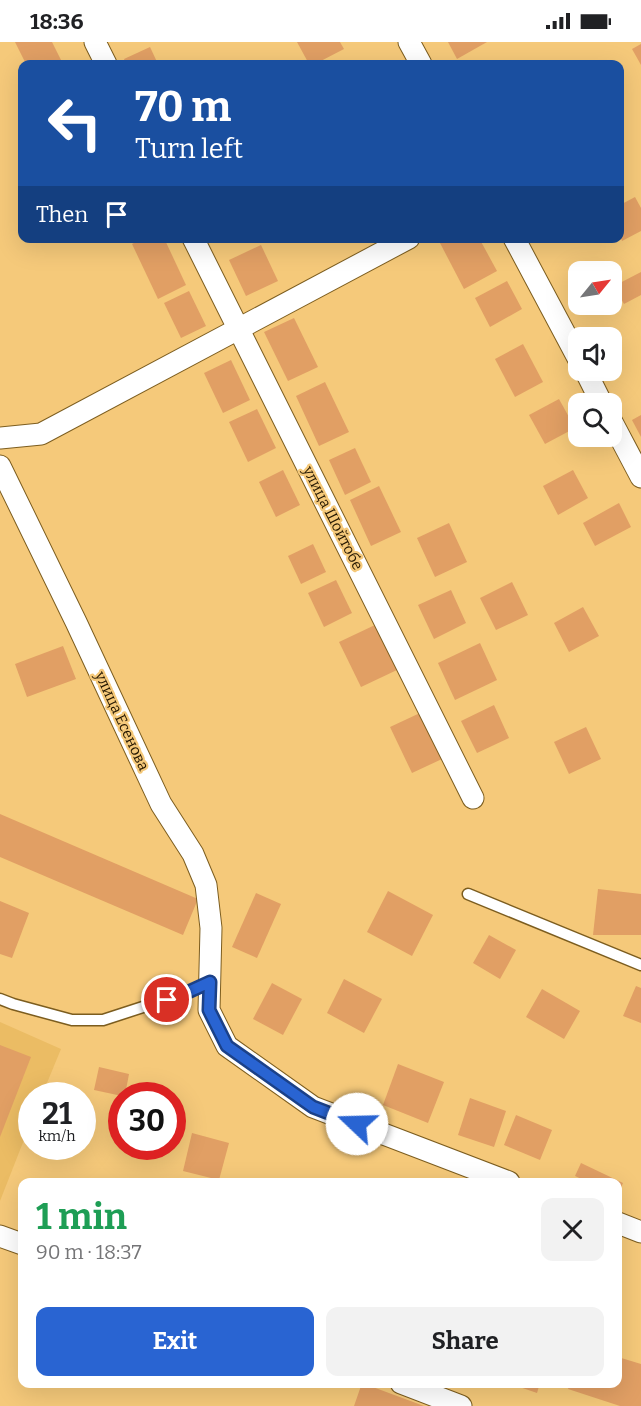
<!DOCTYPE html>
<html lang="en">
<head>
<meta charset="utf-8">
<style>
  body { margin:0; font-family:Bitter,serif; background:#f2f2f2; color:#202124; height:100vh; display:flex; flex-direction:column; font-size:22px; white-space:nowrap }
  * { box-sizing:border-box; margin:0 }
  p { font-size:20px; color:#757577 }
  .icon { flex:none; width:33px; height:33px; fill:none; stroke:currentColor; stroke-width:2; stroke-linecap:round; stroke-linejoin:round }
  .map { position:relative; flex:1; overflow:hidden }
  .sheet { position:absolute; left:18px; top:1136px; width:604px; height:210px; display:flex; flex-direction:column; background:#fff; border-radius:12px; box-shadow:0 6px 24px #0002 }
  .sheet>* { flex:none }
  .guide { position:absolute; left:18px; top:18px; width:606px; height:183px; border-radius:12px; box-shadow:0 6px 24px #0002; background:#1a4fa0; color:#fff; overflow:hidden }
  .needle { width:39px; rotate:60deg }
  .fabs { position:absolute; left:568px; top:219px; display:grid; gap:12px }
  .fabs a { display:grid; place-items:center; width:54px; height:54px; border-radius:12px; background:#fff; box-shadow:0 6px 24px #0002; font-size:30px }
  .speed { position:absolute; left:18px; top:1040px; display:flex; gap:12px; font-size:30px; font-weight:700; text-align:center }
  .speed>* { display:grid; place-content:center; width:78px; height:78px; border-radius:50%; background:#fff; box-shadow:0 6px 24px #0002; line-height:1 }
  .speed small { font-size:15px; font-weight:400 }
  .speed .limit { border:9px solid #d22; background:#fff; color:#111 }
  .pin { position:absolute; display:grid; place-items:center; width:51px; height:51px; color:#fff; margin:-26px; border:3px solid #fff; border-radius:50%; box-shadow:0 2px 6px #0007 }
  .me { position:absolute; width:66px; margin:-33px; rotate:291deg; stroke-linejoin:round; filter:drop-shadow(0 0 4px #0008) }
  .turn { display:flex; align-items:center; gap:21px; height:126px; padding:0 18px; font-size:27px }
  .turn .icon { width:78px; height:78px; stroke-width:2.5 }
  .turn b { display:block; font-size:42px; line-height:51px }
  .then { display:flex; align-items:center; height:57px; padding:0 18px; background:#0003; gap:12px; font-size:22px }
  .round { display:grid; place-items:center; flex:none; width:63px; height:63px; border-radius:12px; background:#f2f2f2 }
  .headline { display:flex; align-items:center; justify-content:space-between; height:102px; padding:0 18px }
  h1 { font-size:36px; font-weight:700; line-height:45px; color:#1e9e55 }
  .primary-button { display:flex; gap:12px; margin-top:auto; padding:12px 18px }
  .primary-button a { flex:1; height:69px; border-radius:12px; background:#2964d2; color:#fff; font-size:24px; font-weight:700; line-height:69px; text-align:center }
  .primary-button a+a { background:#f2f2f2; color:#202124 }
  .status { display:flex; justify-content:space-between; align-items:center; height:42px; padding:0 30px; background:#fff; direction:ltr }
  .status svg { height:16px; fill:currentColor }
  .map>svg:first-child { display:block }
  .built { fill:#ebbc64 }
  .building { fill:#e19f64 }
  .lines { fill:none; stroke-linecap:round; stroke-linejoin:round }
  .lane-casing { stroke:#7c5d1f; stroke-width:13 }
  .street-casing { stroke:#7c5d1f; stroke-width:23 }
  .lane { stroke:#fff; stroke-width:10 }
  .street { stroke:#fff; stroke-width:21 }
  .route-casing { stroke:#1b4188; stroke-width:15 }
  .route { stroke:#2964d2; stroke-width:10 }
  .labels { text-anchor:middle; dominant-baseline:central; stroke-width:4.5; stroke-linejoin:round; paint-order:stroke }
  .street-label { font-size:15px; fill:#231600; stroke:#f5c97a }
</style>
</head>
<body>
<div class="status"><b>18:36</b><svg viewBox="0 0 49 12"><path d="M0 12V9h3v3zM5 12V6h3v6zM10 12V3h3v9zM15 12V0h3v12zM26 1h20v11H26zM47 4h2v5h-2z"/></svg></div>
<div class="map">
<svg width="641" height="1364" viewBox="0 0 641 1364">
  <rect width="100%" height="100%" fill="#f5c97a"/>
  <polygon class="built" points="0,980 61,1007 42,1053 32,1053 31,1080 0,1159"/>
  <g class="building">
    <polygon points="15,0 52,0 63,22 26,22"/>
    <polygon points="297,0 340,0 344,7 315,22 309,22"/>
    <polygon points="448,0 487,0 457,17"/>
    <polygon points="641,2 641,23 632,7"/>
    <polygon points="150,5 158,22 126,22 124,17"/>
    <polygon points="635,155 641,166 641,189 622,199 620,194 620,163"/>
    <polygon points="143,196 164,196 186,243 158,257 132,202"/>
    <polygon points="448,196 479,196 497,229 464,247 440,201"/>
    <polygon points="261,203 278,239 246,254 229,218"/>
    <polygon points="641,230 641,253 624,262 614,244"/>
    <polygon points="507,239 522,267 490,285 475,256"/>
    <polygon points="189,249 206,284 181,296 164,261"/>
    <polygon points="294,276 318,325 288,339 264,290"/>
    <polygon points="523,302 543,340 515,355 495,317"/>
    <polygon points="231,318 250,358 223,371 204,331"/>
    <polygon points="325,340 349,390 319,404 296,354"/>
    <polygon points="559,357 575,386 545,402 529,373"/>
    <polygon points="257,367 276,406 248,420 229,380"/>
    <polygon points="641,373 641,395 632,378"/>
    <polygon points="355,406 371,440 345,453 329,418"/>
    <polygon points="283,428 300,463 276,475 259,440"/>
    <polygon points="573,428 588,456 558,473 543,444"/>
    <polygon points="379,444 401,490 371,504 350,458"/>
    <polygon points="619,461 631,485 595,504 583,481"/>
    <polygon points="449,481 467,520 435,535 417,496"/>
    <polygon points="313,502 326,530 301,542 288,514"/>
    <polygon points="336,538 352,571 324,585 308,551"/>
    <polygon points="512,540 528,573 496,588 480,556"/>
    <polygon points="451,548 466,581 434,597 418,563"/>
    <polygon points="583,565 599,594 569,610 554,581"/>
    <polygon points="375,583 397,628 361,645 339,600"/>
    <polygon points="480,601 497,638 455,658 438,621"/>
    <polygon points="63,604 76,637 27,655 15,622"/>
    <polygon points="494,663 509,696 477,711 461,679"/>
    <polygon points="420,671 442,717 412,731 390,685"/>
    <polygon points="586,685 601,717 569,732 554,700"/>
    <polygon points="0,772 198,857 183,893 0,815"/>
    <polygon points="598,847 641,852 641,893 593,893"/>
    <polygon points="388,849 433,873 412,914 367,890"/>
    <polygon points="256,851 281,862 257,916 232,905"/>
    <polygon points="0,859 29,871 12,916 0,912"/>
    <polygon points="489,893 516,908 500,937 473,921"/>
    <polygon points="344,937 382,957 364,991 327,971"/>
    <polygon points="272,941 302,957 283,993 253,977"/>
    <polygon points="636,944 641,946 641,981 623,974"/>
    <polygon points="542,947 580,969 564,997 526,975"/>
    <polygon points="0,1003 31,1015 0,1095"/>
    <polygon points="398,1022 444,1040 428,1081 383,1063"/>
    <polygon points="99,1025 129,1032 125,1053 122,1054 94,1048"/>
    <polygon points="470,1056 506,1069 494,1105 458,1093"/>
    <polygon points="516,1073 552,1088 540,1118 504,1103"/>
    <polygon points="192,1091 229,1101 219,1138 183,1129"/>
    <polygon points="581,1121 623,1141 618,1152 618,1140 588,1140 575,1134"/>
    <polygon points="618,1315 641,1322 641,1364 620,1364 568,1347 570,1341 618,1341"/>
    <polygon points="362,1341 424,1364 354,1364"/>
    <polygon points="508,1341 540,1341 537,1351"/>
  </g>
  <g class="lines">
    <defs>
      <g id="lane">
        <polyline points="468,852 641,923"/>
        <polyline points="0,957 13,962 72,978 103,978 186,951 210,940"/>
      </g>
      <g id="street">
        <polyline points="95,0 106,22"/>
        <polyline points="409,0 421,22"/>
        <polyline points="193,196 473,756"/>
        <polyline points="514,196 579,318"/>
        <polyline points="585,328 602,362"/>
        <polyline points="612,380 641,435"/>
        <polyline points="0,396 41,392 409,196"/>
        <polyline points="0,424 76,580 161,762 193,812 206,843 211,886 209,968 227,1004 313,1065 509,1140"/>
        <polyline points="618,1181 641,1190"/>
        <polyline points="0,1194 22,1202"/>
        <polyline points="401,1341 461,1364"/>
      </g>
    </defs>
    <use href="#lane" class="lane-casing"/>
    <use href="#street" class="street-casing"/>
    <use href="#lane" class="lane"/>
    <use href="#street" class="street"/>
  </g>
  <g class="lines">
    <defs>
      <polyline id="route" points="167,958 186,951 210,940 209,968 227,1004 313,1065 357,1082"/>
    </defs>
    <use href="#route" class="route-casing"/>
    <use href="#route" class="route"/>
  </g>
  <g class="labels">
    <g class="street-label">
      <text transform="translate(333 476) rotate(63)">улица Шойтобе</text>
      <text transform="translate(122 679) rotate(65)">улица Есенова</text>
    </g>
  </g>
</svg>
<div class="fabs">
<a><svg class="needle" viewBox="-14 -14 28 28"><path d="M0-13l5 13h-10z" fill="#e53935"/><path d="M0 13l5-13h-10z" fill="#757577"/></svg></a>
<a><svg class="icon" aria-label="sound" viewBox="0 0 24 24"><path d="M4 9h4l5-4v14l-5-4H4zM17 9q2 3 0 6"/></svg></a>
<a><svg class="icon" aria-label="search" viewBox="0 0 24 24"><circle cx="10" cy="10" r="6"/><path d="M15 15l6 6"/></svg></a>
</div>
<div class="speed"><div>21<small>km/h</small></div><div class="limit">30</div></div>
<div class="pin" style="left:167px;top:958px;background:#d93025"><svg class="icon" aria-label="arrive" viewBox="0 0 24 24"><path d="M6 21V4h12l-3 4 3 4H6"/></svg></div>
<svg class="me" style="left:357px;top:1082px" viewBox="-20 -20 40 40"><circle r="19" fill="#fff"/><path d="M0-13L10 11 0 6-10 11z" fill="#2964d2"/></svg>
<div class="guide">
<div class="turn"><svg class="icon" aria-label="left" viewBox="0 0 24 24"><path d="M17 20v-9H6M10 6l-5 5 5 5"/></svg><div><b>70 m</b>Turn left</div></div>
<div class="then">Then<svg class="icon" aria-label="arrive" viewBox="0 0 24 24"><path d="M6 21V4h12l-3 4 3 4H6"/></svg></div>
</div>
<section class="sheet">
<div class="headline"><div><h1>1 min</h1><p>90 m · 18:37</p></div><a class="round"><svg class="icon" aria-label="close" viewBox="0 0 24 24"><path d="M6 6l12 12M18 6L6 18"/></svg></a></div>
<div class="primary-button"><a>Exit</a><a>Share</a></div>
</section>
</div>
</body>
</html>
